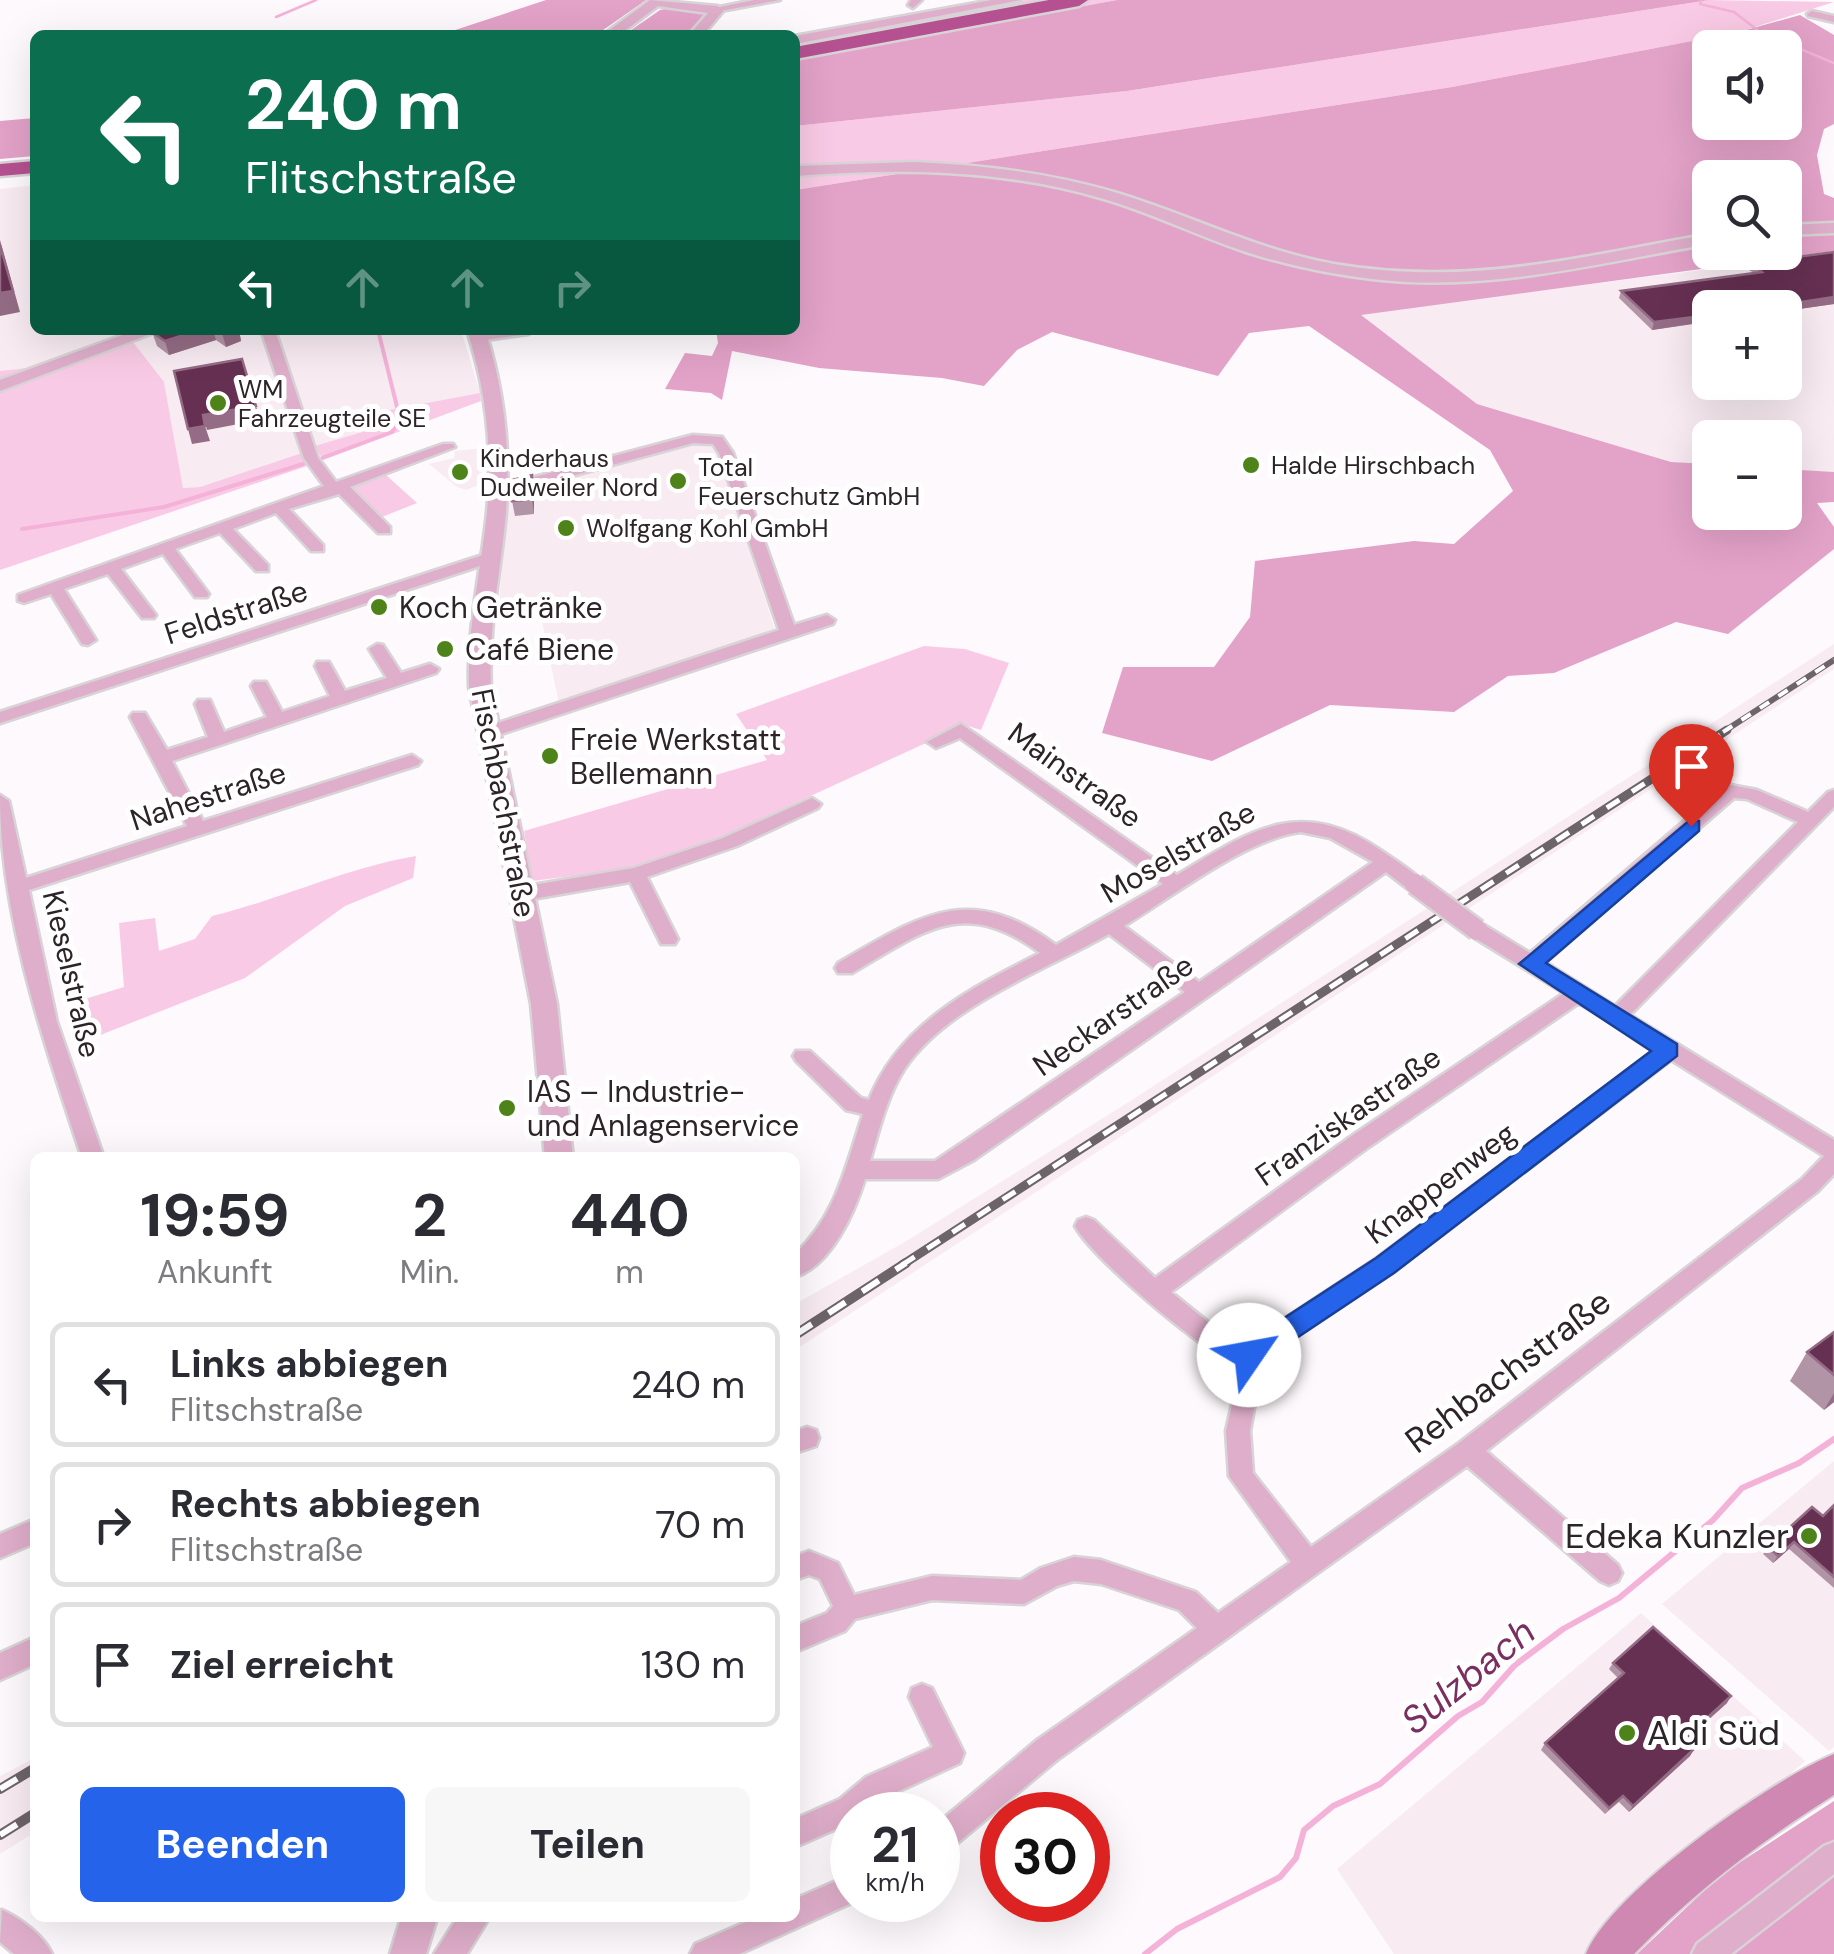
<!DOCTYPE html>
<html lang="de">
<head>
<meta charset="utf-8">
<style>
  body { margin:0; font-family:"DM Sans",sans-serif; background:#f7f7f7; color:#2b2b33; height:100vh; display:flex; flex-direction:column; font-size:38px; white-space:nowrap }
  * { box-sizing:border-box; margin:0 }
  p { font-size:32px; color:#7c7c81 }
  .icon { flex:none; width:55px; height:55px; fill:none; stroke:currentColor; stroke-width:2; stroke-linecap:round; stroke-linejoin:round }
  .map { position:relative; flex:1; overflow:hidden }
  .details { position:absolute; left:30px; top:1152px; width:770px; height:770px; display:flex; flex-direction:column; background:#fff; border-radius:15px; box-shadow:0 10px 40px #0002 }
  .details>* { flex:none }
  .banner { position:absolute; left:30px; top:30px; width:770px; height:305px; border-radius:15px; box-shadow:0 10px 40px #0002; background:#0b6e4f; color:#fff; overflow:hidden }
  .buttons { position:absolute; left:1692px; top:30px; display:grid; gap:20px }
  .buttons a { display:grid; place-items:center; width:110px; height:110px; border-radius:15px; background:#fff; box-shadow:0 10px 40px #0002; font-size:50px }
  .speed { position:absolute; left:830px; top:1792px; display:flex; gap:20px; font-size:50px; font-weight:700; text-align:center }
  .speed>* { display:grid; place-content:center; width:130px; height:130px; border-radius:50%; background:#fff; box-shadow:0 10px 40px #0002; line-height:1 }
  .speed small { font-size:25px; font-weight:400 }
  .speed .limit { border:15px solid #d22; background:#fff; color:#111 }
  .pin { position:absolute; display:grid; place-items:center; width:85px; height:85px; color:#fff; margin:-102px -42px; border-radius:50% 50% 50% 0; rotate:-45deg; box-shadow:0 0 10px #0007 }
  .pin .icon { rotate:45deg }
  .me { position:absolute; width:110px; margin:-55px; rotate:57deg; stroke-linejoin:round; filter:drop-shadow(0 0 8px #0008) }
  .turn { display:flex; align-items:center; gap:35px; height:210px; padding:0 50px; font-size:45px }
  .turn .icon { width:130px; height:130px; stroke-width:2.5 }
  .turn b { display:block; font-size:70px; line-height:85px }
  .lanes { display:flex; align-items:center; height:95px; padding:0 50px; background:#0003; justify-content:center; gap:50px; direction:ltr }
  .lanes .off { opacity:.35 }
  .eta { display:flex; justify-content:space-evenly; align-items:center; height:170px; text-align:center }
  .eta b { font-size:60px; font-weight:700; line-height:70px }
  .button { display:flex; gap:20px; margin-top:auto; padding:20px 50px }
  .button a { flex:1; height:115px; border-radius:15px; background:#2563eb; color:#fff; font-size:40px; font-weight:700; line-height:115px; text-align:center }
  .button a+a { background:#f7f7f7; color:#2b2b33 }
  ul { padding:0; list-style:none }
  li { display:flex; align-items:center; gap:30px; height:125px; margin:0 20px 15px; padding:0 30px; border:5px solid #e1e1e2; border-radius:15px }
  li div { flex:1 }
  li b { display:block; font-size:38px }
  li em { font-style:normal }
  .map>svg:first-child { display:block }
  .built { fill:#f8ebf2; fill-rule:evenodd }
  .green { fill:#f9cae5 }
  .forest { fill:#e3a2c8; fill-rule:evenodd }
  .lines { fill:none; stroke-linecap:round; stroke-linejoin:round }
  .stream-far2 { stroke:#f4b2d9; stroke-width:2.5 }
  .stream-far1 { stroke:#f4b2d9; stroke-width:4 }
  .stream { stroke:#f4b2d9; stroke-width:6 }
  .minor-casing { stroke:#d8d3d6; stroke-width:5 }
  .tertiary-casing { stroke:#d8d3d6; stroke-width:5 }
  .secondary-casing { stroke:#d8d3d6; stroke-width:4 }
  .motorway-casing { stroke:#d8d3d6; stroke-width:5 }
  .minor { fill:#dfaeca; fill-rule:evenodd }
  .tertiary { fill:#dfaeca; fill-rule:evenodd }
  .secondary { fill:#ce88b2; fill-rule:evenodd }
  .motorway { fill:#b55191; fill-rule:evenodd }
  .rail-far2-casing { stroke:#6c6469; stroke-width:6 }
  .rail-far1-casing { stroke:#6c6469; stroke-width:9 }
  .rail-casing { stroke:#6c6469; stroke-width:10 }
  .rail-far2 { stroke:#fff; stroke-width:4; stroke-dasharray:11; stroke-linecap:butt }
  .rail-far1 { stroke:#fff; stroke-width:5; stroke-dasharray:15; stroke-linecap:butt }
  .rail { stroke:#fff; stroke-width:6; stroke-dasharray:20; stroke-linecap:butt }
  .minor-bridge-casing { stroke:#d8d3d6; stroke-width:25; stroke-linecap:butt }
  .minor-bridge { stroke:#dfaeca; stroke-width:20 }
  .wall { fill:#b294a7 }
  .shaded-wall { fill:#946c85 }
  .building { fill:#663052; stroke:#946c85; stroke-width:2.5 }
  .route { fill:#2563eb; stroke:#184099; stroke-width:2.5 }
  .poi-dot { fill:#4e8319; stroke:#fff; stroke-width:4 }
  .labels { text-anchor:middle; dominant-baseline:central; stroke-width:10; stroke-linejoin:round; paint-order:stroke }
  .far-poi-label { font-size:25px; fill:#2d2429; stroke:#fff; text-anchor:start }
  .poi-label { font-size:30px; fill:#2d2429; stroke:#fff; text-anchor:start }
  .street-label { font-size:30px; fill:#2d2429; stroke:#fff }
  .near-street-label { font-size:35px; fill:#2d2429; stroke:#fff }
  .near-poi-label { font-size:35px; fill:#2d2429; stroke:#fff; text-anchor:end }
  .near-water-label { font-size:38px; font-style:italic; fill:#7a2f60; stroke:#fff }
</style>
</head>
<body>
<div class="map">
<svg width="1834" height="1954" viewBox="0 0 1834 1954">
  <rect width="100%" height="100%" fill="#fef9fc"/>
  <g class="built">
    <polygon points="35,185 35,330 461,330 480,393 389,410 393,423 200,487 183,488 164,382 69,363 0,371 0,189"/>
    <path d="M1834,253V472L1785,469V438H1710V464L1671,462L1477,404L1359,314ZM1710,308H1785V382H1710Z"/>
    <polygon points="708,442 720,459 778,639 560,709 540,612 498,615 508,492"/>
    <polygon points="483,448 481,484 466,490 457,487 429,464 454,458 455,451"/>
    <polygon points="1834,644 1834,669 795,1350 795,1304 903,1243 1135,1098"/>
    <polygon points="1834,1461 1834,1747 1829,1751 1662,1604"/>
    <polygon points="1641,1613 1805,1761 1588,1954 1394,1954 1337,1869"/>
    <polygon points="35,1758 35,1832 0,1854 0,1776"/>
  </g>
  <g class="green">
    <polygon points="1025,0 1117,0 795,59 795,42"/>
    <polygon points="1709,0 1834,2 1739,32 1452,87 795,190 795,126 1127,91"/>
    <polygon points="133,342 164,382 183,488 200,487 302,453 307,466 0,570 0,371 69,363"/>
    <polygon points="480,393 481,401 323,460 315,446 393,423 389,410"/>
    <polygon points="386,475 417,503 382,517 351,488"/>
    <polygon points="924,646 965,649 1009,663 981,730 965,725 704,845 638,868 532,881 524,831 767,760 736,714"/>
    <path d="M416,856L413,878L345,906L245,978L80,1043L75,1002L124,987L119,923L155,918L159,951L195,939L212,916C282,899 345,868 416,856Z"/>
  </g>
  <g class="forest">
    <polygon points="546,0 646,0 596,35 440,35"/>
    <polygon points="1117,0 1709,0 1127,91 795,126 795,59"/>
    <polygon points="675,7 709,11 686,35 624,35 660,10"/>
    <path d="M1800,15L1834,35V124L1824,129L1817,155L1824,194L1834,198V251L1361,315L1477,404L1671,462L1710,464V512H1785V469L1834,472V502L1817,503L1834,527V549L1728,634L1676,622L1554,673L1508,676L1454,712L1330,705L1212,761L1102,733L1123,667H1214L1250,617L1255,561L1414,541L1454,544L1513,491L1490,450L1309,326L1249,333L1218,376L1052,332L1017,350L984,386L942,378L819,368L732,351L722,400L711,393L665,389L685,353L712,356L718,343L716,330H795V190L1452,87L1739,32ZM1710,48H1785V122H1710ZM1710,178H1785V252H1710Z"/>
    <polygon points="35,118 35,156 0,159 0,121"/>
    <polygon points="1834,1801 1834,1954 1637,1954 1722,1874"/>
  </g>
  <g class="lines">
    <g class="stream-far2">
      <polyline points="1701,0 1700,4 1734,12"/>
      <polyline points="1734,12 1760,32 1834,63"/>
      <polyline points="276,17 316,0"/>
    </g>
    <g class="stream-far1">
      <polyline points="322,458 392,432 400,419 378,330"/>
      <polyline points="22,529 164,507 303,464"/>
    </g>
    <polyline class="stream" points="1145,1954 1177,1929 1280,1877 1296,1858 1304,1830 1333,1806 1380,1784 1458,1716 1482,1702 1515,1665 1563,1629 1619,1598 1713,1520 1742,1488 1799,1463 1834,1439"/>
    <defs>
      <g id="minor">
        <polygon points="754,0 780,0 715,12 710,9"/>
        <polygon points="911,0 922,0 913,8 908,5"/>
        <polygon points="1812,11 1834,16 1834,22 1808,16 1807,14"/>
        <polygon points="261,330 275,330 318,458 336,482 443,444 453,444 455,447 350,487 390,527 390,533 378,533 339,494 289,509 323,545 323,551 311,551 276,513 233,529 268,565 268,571 256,571 220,533 175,549 209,594 207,597 195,597 163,554 121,569 156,615 154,618 142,618 108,574 64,589 96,640 88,645 82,644 51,594 24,603 18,601 18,595 324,486 304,458"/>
        <polygon points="499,330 535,330 528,334 478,341 471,337"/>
        <polygon points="693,435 722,437 733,453 794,625 827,615 835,620 833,624 495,736 483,736 480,732 483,728 779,630 719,453 713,444 693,443 498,496 490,491 493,488"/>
        <polygon points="489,553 497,558 495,561 0,723 0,712"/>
        <path d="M377,644L383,645L401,673L430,664L439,669L436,673L172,761L203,821L412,755L421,761L418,765L29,890L57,1022L104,1158H82C44,1042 0,917 0,795L9,801L26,878L187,826L130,717L133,713H145L167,750L208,737L195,704L198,700H210L224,732L267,717L251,686L254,682H266L282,712L330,696L315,666L317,662H329L345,691L387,678L369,649Z"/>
        <path d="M961,724L1177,875C1251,830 1300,795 1382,851C1396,861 1414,871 1425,884L1422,889H1408L1386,872L974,1160L938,1179H865C854,1213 832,1265 795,1277V1254C836,1216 846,1166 863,1114L846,1110L796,1061L793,1056L796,1051H810L861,1098L869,1100C899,1024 971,988 1040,953C963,896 924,931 852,973H838L835,968L838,963C921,915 969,881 1056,945L1163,884L960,738L936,748L927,742ZM1301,832L1330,838L1373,862L1199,982L1124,926C1172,897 1247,838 1301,832ZM1109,934L1185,992L935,1161H870C879,1130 887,1096 905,1068C948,1005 1045,970 1109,934Z"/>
        <path d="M1730,785L1757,790L1808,812L1828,792L1834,790V807L1630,1015L1834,1140V1174L1818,1191L1486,1451L1618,1565L1622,1573L1618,1581L1609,1585L1600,1581L1467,1466L1057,1760L948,1851L938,1855V1823L1037,1740L1197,1628L1179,1610L1101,1584L1074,1581L1057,1586L1024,1604L932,1600L855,1619L845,1631L795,1652V1626L827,1613L833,1606L820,1579L809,1575L795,1580V1556L809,1551L838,1563L854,1595L932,1576L1021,1580L1041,1568L1074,1557L1101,1560L1187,1589L1196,1592L1218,1613L1291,1562L1229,1476L1226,1431L1239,1373L1247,1370L1255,1373L1259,1380L1250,1431L1253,1473L1311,1547L1459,1443L1802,1179L1824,1156L1671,1060L1393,1272L1249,1365C1241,1364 1233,1362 1226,1359C1194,1344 1091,1256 1075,1226L1078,1220L1086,1217L1094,1220L1155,1278L1350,1137L1564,993L1470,935L1467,930L1470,925H1484L1530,953L1724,787ZM1734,798L1747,799L1798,822L1615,1006L1545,962ZM1579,1003L1655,1050L1377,1258L1246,1344L1223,1334L1171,1292L1366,1149Z"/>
        <polygon points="812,798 821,804 818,808 737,846 647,877 678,939 675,944 661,944 630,882 521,901 511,894 521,887 634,868 723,838"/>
        <polygon points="807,1427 816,1430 819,1438 816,1446 795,1453 795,1431"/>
        <polygon points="35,1519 35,1543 0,1558 0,1534"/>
        <polygon points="35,1637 35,1664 0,1680 0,1653"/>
        <polygon points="922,1684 932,1688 964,1753 960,1763 886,1797 865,1815 852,1815 852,1822 795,1847 795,1819 840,1799 866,1777 933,1747 909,1697 912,1688"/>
        <polygon points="1834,1842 1834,1874 1731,1954 1692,1954 1697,1944 1824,1846"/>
        <polygon points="852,1874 852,1900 858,1900 739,1954 690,1954 695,1944 755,1918 795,1918 795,1899"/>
        <path d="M2,1910C20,1918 44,1936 52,1954H14L0,1942Z"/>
        <polygon points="457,1918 489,1918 467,1954 434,1954"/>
      </g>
      <g id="tertiary">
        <polygon points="650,0 717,6 724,10 703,35 689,35 708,13 658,6 619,35 603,35"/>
        <polygon points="992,0 1021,0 795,44 795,36"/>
        <path d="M914,162C983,165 1051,173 1117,193C1190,215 1257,250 1334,264C1470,287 1577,257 1710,234V244C1597,263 1488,293 1372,279C1329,274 1287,265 1246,252C1198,236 1152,213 1104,199C1003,169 899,168 795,176V166Z"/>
        <polygon points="1834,223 1834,233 1785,235 1785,225"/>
        <polygon points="136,330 161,330 0,391 0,380"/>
        <path d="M467,330H485C504,389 511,450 506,512C501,571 488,627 491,687L557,1004L573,1158H545L531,1004L469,687C467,627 481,571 487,512C493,450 486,389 467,330Z"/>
        <polygon points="401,1918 437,1918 426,1954 390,1954"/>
      </g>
      <path id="secondary" d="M1834,1754V1795C1760,1842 1695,1891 1634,1954H1586C1611,1892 1771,1780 1834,1754Z"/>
      <g id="motorway">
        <polygon points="1049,0 1088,0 1079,6 795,59 795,47"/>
        <polygon points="35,161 35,173 0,176 0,164"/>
      </g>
    </defs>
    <use href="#minor" class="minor-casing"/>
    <use href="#tertiary" class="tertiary-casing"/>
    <use href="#secondary" class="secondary-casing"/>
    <use href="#motorway" class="motorway-casing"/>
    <use href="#minor" class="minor"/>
    <use href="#tertiary" class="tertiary"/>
    <use href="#secondary" class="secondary"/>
    <use href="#motorway" class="motorway"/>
    <defs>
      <polyline id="rail-far2" points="1723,732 1834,660"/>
      <polyline id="rail-far1" points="902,1265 1727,730"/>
      <g id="rail">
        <polyline points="795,1335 906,1263"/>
        <polyline points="0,1789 35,1768"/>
        <polyline points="0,1835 35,1813"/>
      </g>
    </defs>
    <use href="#rail-far2" class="rail-far2-casing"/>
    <use href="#rail-far1" class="rail-far1-casing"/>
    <use href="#rail" class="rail-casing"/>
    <use href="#rail-far2" class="rail-far2"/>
    <use href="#rail-far1" class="rail-far1"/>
    <use href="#rail" class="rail"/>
    <defs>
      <polyline id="minor-bridge" points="1415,884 1477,930"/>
    </defs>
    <use href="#minor-bridge" class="minor-bridge-casing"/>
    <use href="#minor-bridge" class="minor-bridge"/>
  </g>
  <g class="wall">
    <polygon points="1834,252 1834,304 1652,330 1619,298 1621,291 1754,273 1749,270 1752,263"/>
    <polygon points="158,330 239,330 241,341 226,347 216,340 169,355 157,346 152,332"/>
    <polygon points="532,475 534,490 534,514 515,516 512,501"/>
    <polygon points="1834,1332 1834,1402 1824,1410 1790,1381 1807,1352"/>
    <polygon points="1834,1505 1834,1588 1789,1549 1773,1563 1763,1554 1768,1547 1823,1516"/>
    <polygon points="1613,1663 1727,1703 1685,1741 1694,1749 1690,1756 1629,1812 1619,1802 1605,1814 1541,1750 1545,1743 1618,1678 1609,1669"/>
  </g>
  <g class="shaded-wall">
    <polygon points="0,240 20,312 0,316"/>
    <polygon points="1834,297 1834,304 1785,311 1785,308 1761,308"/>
    <polygon points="1710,315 1710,321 1652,330 1654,322"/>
    <polygon points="199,330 213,330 216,340 169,355 165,341"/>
    <polygon points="228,330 239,330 241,341 226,347 222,333"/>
    <polygon points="256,406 260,420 207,430 203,415"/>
    <polygon points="205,426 210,441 192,444 188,429"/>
    <polygon points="532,475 534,490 534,514 532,499"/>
    <polygon points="1834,1393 1834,1402 1824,1410"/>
    <polygon points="1794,1542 1789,1549 1773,1563 1778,1556"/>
    <polygon points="1731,1696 1727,1703 1679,1746 1684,1739"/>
    <polygon points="1694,1749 1690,1756 1629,1812 1633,1806"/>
  </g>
  <g class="building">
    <polygon points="0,245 13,291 0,293"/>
    <polygon points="1834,252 1834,297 1761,308 1710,308 1710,315 1654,322 1621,291 1762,272 1752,263"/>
    <polygon points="158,330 199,330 165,341 152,332"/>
    <polygon points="242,359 256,406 203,415 205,426 188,429 174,371"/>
    <polygon points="532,475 532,499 512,501 512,480"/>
    <polygon points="1834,1332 1834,1375 1807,1352"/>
    <polygon points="1834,1505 1834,1577 1794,1542 1778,1556 1768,1547 1812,1507 1823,1516"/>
    <polygon points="1653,1627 1731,1696 1684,1739 1694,1749 1633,1806 1623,1796 1609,1808 1545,1743 1624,1673 1613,1663"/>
  </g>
  <polygon class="route" points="1691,819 1699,821 1699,831 1546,963 1677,1044 1677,1056 1394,1273 1259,1363 1240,1363 1236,1355 1240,1347 1376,1258 1651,1051 1519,964"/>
  <g class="poi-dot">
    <circle cx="218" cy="403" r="10"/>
    <circle cx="1251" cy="465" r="10"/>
    <circle cx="460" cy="472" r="10"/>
    <circle cx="678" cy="481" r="10"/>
    <circle cx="566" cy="528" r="10"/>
    <circle cx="379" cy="607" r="10"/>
    <circle cx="445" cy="649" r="10"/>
    <circle cx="550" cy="756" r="10"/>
    <circle cx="507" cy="1108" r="10"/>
    <circle cx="1809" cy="1536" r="10"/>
    <circle cx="1627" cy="1733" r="10"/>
  </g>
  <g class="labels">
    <g class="far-poi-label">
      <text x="238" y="389">WM<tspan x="238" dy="29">Fahrzeugteile SE</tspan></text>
      <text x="480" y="458">Kinderhaus<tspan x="480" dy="29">Dudweiler Nord</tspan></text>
      <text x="1271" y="465">Halde Hirschbach</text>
      <text x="698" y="467">Total<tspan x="698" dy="29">Feuerschutz GmbH</tspan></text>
      <text x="586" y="528">Wolfgang Kohl GmbH</text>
    </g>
    <g class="poi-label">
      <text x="399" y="607">Koch Getränke</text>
      <text x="465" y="649">Café Biene</text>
      <text x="570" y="739">Freie Werkstatt<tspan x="570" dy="34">Bellemann</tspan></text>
      <text x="527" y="1091">IAS – Industrie-<tspan x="527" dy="34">und Anlagenservice</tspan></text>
    </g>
    <g class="street-label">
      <text transform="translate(236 612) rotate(-18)">Feldstraße</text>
      <text transform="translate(1075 775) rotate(36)">Mainstraße</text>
      <text transform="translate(208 796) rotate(-18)">Nahestraße</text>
      <text transform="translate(504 803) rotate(79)">Fischbachstraße</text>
      <text transform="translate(1178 852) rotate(-30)">Moselstraße</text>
      <text transform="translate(72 974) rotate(77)">Kieselstraße</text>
      <text transform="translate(1113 1015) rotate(-35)">Neckarstraße</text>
      <text transform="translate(1348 1116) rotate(-35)">Franziskastraße</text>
      <text transform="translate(1440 1183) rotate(-37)">Knappenweg</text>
    </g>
    <g class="near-street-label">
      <text transform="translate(1508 1371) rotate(-37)">Rehbachstraße</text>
    </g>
    <g class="near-poi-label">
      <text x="1789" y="1536">Edeka Kunzler</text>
      <text x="1647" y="1733" text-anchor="start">Aldi Süd</text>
    </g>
    <g class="near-water-label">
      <text transform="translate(1468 1676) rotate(-39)">Sulzbach</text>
    </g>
  </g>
</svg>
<div class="buttons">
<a><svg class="icon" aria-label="sound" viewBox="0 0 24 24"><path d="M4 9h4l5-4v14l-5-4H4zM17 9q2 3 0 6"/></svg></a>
<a><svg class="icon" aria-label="search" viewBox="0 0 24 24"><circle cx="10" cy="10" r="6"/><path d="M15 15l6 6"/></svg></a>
<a>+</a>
<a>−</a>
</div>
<div class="speed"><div>21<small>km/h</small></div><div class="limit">30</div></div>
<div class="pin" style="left:1691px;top:826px;background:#d93025"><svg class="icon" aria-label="arrive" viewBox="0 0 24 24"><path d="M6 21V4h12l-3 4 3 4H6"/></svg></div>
<svg class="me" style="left:1249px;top:1355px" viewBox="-20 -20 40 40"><circle r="19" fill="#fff"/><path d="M0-13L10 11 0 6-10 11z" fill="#2563eb"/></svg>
<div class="banner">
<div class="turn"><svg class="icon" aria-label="left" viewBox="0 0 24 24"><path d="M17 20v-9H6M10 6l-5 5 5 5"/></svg><div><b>240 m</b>Flitschstraße</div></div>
<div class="lanes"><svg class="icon" aria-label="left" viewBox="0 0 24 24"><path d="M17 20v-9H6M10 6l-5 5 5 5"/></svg><svg class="icon off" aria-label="ahead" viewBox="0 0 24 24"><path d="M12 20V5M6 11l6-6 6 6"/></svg><svg class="icon off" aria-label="ahead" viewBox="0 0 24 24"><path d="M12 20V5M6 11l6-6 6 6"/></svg><svg class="icon off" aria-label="right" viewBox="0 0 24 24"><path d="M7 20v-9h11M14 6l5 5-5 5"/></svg></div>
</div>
<section class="details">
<div class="eta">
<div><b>19:59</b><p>Ankunft</p></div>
<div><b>2</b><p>Min.</p></div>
<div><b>440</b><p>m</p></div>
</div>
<ul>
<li><svg class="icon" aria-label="left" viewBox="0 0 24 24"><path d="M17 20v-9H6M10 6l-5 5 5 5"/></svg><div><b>Links abbiegen</b><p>Flitschstraße</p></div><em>240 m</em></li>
<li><svg class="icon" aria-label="right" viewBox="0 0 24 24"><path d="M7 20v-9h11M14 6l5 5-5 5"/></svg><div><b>Rechts abbiegen</b><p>Flitschstraße</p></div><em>70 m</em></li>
<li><svg class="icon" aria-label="arrive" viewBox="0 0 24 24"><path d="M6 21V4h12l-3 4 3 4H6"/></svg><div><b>Ziel erreicht</b></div><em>130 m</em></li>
</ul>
<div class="button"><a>Beenden</a><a>Teilen</a></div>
</section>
</div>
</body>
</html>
